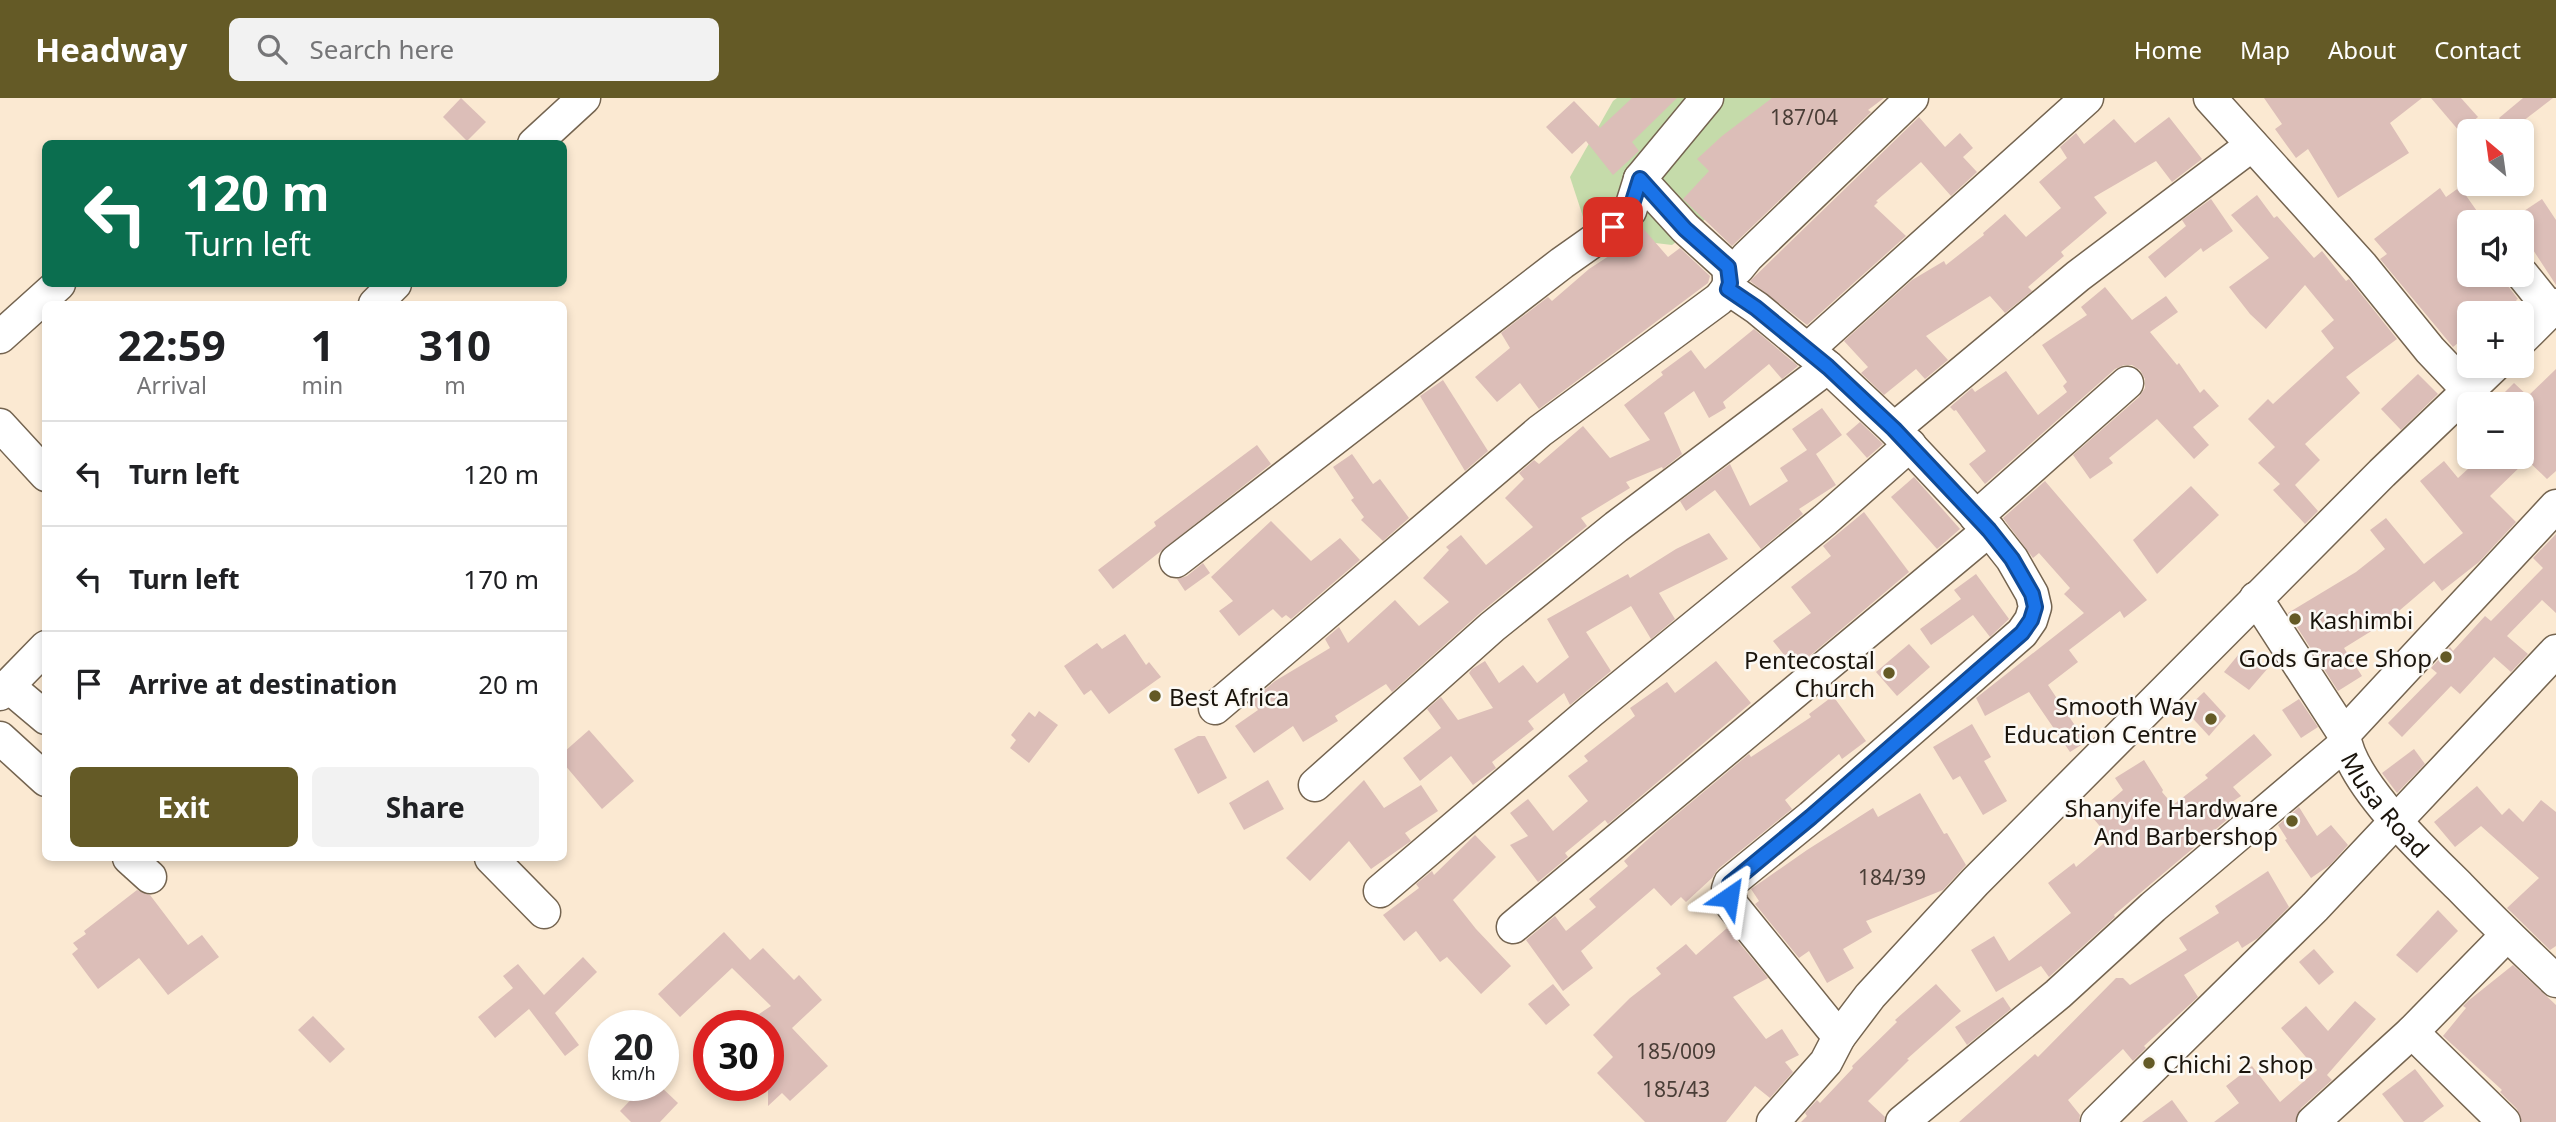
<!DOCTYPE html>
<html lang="en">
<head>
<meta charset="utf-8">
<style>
  body { margin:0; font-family:"Noto Sans",sans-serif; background:#f2f2f2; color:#202124; height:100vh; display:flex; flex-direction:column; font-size:26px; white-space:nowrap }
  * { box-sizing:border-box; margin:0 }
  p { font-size:23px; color:#757577 }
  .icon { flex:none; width:38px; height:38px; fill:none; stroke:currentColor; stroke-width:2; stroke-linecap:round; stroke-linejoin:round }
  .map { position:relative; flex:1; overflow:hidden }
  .drawer { position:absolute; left:42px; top:203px; width:525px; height:560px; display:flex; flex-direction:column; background:#fff; border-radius:10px; box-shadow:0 4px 10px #0003 }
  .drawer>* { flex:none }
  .guide { position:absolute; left:42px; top:42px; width:525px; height:147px; border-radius:10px; box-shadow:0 4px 10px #0003; background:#0b6e4f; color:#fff; overflow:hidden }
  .needle { width:46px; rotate:331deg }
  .fabs { position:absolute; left:2457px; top:21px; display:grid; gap:14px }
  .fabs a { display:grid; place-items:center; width:77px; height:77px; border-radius:10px; background:#fff; box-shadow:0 4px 10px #0003; font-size:35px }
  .speed { position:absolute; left:588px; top:912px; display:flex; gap:14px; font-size:35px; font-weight:700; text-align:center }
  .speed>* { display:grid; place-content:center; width:91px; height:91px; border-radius:50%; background:#fff; box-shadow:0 4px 10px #0003; line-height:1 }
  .speed small { font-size:18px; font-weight:400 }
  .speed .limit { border:10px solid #d22; background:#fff; color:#111 }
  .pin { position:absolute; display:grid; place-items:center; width:60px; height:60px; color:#fff; margin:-30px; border-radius:14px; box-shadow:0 4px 10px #0006 }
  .me { position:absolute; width:77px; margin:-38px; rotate:32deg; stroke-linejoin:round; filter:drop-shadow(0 0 5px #0008) }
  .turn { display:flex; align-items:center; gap:24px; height:147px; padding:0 28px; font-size:32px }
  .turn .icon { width:91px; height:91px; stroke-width:2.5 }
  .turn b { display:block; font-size:49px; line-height:60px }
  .eta { display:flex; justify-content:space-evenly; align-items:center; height:119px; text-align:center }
  .eta b { font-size:42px; font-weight:700; line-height:49px }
  .cta { display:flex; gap:14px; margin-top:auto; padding:14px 28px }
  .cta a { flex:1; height:80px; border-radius:10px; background:#645a26; color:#fff; font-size:28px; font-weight:700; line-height:80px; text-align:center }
  .cta a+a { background:#f2f2f2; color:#202124 }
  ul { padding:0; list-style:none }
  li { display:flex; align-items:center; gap:21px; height:105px; padding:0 28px; border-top:2px solid #e0e0e0 }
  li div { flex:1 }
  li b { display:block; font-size:26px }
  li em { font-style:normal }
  header { display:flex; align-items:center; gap:42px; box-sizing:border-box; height:98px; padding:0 35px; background:#645a26; color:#fff }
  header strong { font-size:33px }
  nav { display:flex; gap:38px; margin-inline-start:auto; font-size:24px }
  .search { width:490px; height:63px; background:#f2f2f2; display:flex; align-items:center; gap:18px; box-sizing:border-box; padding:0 24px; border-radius:10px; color:#757577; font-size:26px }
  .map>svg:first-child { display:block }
  .green { fill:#c5dbaa }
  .building { fill:#dcbeb8 }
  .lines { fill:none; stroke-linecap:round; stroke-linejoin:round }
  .minor-casing { stroke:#746450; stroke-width:35 }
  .minor { stroke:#fff; stroke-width:32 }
  .route-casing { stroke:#114b97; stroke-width:18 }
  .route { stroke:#1a73e8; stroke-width:12 }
  .poi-dot { fill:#645a26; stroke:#fcf9f4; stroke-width:2.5 }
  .labels { text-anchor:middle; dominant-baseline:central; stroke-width:5; stroke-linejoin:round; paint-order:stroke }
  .number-label { font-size:21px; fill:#4a3e37 }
  .poi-label { font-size:24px; fill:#1a140c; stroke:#fcf9f4; text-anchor:end }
  .street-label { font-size:24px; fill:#1a140c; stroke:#fcf9f4 }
</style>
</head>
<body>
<header>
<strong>Headway</strong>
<div class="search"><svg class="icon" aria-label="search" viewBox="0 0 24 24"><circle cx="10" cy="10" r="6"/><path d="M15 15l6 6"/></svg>Search here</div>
<nav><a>Home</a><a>Map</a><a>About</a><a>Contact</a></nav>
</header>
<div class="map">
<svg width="2556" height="1024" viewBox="0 0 2556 1024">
  <rect width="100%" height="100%" fill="#fbe9d2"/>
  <polygon class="green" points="1617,0 1779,0 1772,70 1672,147 1589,137 1570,79 1613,3"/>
  <g class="building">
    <polygon points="461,0 486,24 467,43 443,19"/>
    <polygon points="1632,0 1677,0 1632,44 1639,53 1613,77 1586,43 1572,56 1546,29 1574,3 1600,30"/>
    <polygon points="1772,0 1884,0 1868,12 1871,14 1732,148 1683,101 1709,73 1697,61 1722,38"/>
    <polygon points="2264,0 2422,0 2390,25 2409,55 2338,100 2308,51 2296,60 2275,31 2282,26"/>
    <polygon points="2431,0 2461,0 2478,19 2460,34"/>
    <polygon points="2523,0 2553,0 2510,33 2499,20"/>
    <polygon points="1919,19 1945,49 1960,35 1973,50 1963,59 1977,74 1951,98 1921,64 1876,103 1878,104 1874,108 1906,138 1807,227 1750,183"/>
    <polygon points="2169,19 2202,61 2172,84 2156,63 2094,99 2107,115 2061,154 2064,158 2028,189 2032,193 2005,215 1990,198 1926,238 1948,262 1925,281 1916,271 1884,297 1861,275 1868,269 1844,243 1912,182 1944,163 1946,167 1984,137 1983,135 2005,116 2026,139 2061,110 2039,84 2067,60 2060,49 2076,35 2084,46 2114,21 2135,45"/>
    <polygon points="2460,89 2479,116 2461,129 2469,142 2469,177 2504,177 2507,187 2518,201 2516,202 2524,213 2522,215 2469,215 2469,236 2453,249 2380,161 2387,156 2374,141 2440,90 2446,99"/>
    <polygon points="2257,97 2274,120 2277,118 2314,160 2322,153 2346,183 2349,181 2397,241 2346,279 2360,295 2305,346 2320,362 2295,387 2318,413 2305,426 2273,392 2280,386 2258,365 2275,349 2248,321 2268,301 2273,306 2334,250 2321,233 2334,222 2305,187 2266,231 2250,216 2229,189 2269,160 2231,117"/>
    <polygon points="2211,101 2233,133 2203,154 2201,150 2165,180 2148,159 2186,128 2182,122"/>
    <polygon points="2542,101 2556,122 2556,187 2522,135 2522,124 2514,124 2512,121"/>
    <polygon points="1641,128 1668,159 1680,150 1710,178 1708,185 1539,311 1520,285 1497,304 1475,279 1510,250 1501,235 1548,199 1552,203 1589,171 1615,154 1613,152"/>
    <polygon points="2105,189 2132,222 2166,198 2178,214 2150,234 2177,267 2179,265 2200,295 2204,291 2219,308 2193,329 2209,347 2194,361 2157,321 2109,360 2113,365 2090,381 2073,357 2139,299 2145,290 2145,281 2140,272 2132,267 2124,267 2115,271 1985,386 1969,366 1986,353 1956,312 1954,313 1950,309 1972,290 1975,294 2006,273 2038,317 2067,294 2063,288 2067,284 2042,247 2087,217 2081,209"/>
    <polygon points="1754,231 1798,268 1782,281 1769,266 1723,304 1726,310 1709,320 1694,293 1664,315 1682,356 1663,371 1662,369 1626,384 1630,390 1581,420 1587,428 1480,515 1392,594 1386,586 1335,618 1338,623 1303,644 1293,628 1254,655 1235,628 1258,612 1252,603 1275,583 1330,550 1325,541 1339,529 1348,545 1395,502 1419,528 1449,504 1423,480 1449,452 1446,449 1461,437 1486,467 1533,429 1505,400 1524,381 1519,375 1534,362 1539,366 1583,328 1610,360 1650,342 1624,307 1663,277 1661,274 1691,252 1705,271"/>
    <polygon points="2556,271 2556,373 2547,381 2527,362 2490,398 2516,424 2479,464 2442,493 2434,483 2386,524 2344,550 2362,578 2338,593 2288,515 2356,474 2385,451 2370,432 2386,420 2424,466 2463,435 2420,383 2444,363 2458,380 2481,359 2525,359 2522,356 2522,306 2493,306 2514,285 2528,298"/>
    <polygon points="2418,276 2438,296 2401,332 2381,311"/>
    <polygon points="1443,282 1488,353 1465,373 1420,298"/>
    <polygon points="1822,310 1842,337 1816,356 1836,387 1799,411 1803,416 1761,451 1715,392 1686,413 1680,403 1730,366 1750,408 1788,383 1780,370 1807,352 1792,331"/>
    <polygon points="1860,324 1883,346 1867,360 1846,336"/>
    <polygon points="1257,347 1271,366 1113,491 1098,472 1156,428 1154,424"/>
    <polygon points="1352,356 1373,386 1380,381 1409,420 1383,443 1361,422 1364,419 1351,402 1354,400 1333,369"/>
    <polygon points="1914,379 1960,431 1937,451 1891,399"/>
    <polygon points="2045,383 2147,502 2124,520 2120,513 2069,552 2078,564 2048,587 2086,644 2070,654 2029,594 1985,618 1976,600 2084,515 2064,496 2070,490 2039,455 2033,460 2003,420"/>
    <polygon points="2191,388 2219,417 2157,476 2133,442"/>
    <polygon points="1864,414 1909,474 1806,561 1805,559 1793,568 1773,543 1811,515 1791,489 1831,458 1823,448"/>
    <polygon points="1271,423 1311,463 1340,440 1360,462 1291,521 1286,517 1282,520 1273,511 1239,538 1219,513 1233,503 1211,479"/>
    <polygon points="1709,435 1728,461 1659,495 1675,521 1651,541 1631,508 1586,534 1611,573 1570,607 1564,595 1528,623 1534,631 1492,664 1496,670 1473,687 1451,658 1420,683 1403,660 1441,630 1427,611 1441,599 1458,622 1493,610 1469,575 1472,571 1485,563 1499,585 1523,567 1537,585 1569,559 1547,521 1628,476 1630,480 1676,451"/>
    <polygon points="2556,436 2556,515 2542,502 2507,538 2528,556 2511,574 2494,559 2460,596 2451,588 2402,639 2388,625 2437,575 2431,570 2450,549 2453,553 2485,518 2491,523 2543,470 2533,460"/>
    <polygon points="1203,465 1210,475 1185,493 1177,481 1187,478"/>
    <polygon points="1976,476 2009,521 1990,539 1973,517 1931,547 1920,531 1961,501 1954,492"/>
    <polygon points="1125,536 1146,567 1149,564 1161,579 1109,616 1091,592 1084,597 1064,568 1097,545 1102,551"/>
    <polygon points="1909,546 1930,569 1897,598 1876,574"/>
    <polygon points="2244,550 2268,570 2249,592 2224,574"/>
    <polygon points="1716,563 1751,605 1608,726 1605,722 1565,755 1568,759 1538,784 1510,747 1528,738 1510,715 1528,701 1553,733 1588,703 1568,678 1588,663 1584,658 1635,618 1630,610 1667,584 1675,595"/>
    <polygon points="2204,594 2226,618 2209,638 2185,612"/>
    <polygon points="1833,598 1866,643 1842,661 1839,656 1785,702 1792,711 1718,771 1712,780 1686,804 1681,799 1671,808 1654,790 1581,853 1593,870 1563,893 1526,842 1555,818 1566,833 1596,809 1589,801 1628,768 1624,763 1658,732 1749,656 1751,659 1811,619 1809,616"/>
    <polygon points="2299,601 2318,629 2301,640 2282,612"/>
    <polygon points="1039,613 1058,627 1029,665 1010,650 1016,642 1011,637 1029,614 1035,619"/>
    <polygon points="1972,626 1991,659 1984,663 2007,703 1983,717 1960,678 1953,682 1933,649"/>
    <polygon points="589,632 634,683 602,711 564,666 564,654"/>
    <polygon points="2254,636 2272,657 2233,689 2241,698 2229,706 2235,715 2114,817 2115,819 2049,879 2041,868 1996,894 1971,852 1994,838 2009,863 2071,815 2048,785 2074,765 2076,769 2110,740 2092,719 2123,692 2115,680 2144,662 2163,692 2162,694 2173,707 2208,680 2205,677"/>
    <polygon points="1198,638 1205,638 1227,680 1198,696 1174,651"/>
    <polygon points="2414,651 2425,666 2397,695 2382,675"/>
    <polygon points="1268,682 1284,711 1244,732 1229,705"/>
    <polygon points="1364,682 1384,710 1421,687 1438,713 1405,735 1411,743 1371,771 1349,743 1310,783 1286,760"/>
    <polygon points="2477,688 2502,717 2509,710 2523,724 2541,702 2556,714 2556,848 2550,852 2507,810 2539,780 2481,728 2455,749 2434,724"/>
    <polygon points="1920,695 1944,736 1947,735 1966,767 1943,792 1866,823 1872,834 1843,851 1854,870 1827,885 1809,853 1799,860 1755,806 1759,803 1751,791 1807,752 1873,710 1878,719"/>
    <polygon points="2299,709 2317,738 2331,727 2348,747 2330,767 2311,780 2285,742 2287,741 2278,727"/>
    <polygon points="1475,737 1496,759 1453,802 1476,831 1511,868 1481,896 1447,859 1440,864 1416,833 1404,843 1383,817 1419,790 1416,786 1432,773 1434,777"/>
    <polygon points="2268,773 2289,809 2258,840 2242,850 2238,843 2184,877 2198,899 2144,948 2146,950 2133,963 2123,951 2068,1002 2080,1017 2079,1024 1959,1024 2035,956 2038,959 2116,880 2123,880 2130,887 2187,852 2179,840 2219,815 2215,808"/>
    <polygon points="137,792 150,797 188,847 202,837 219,859 168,897 139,860 98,891 72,856 78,851 73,845 86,836 84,833"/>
    <polygon points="2438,812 2458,833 2417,875 2396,857"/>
    <polygon points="1727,830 1768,880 1733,899 1766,941 1782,931 1799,957 1785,964 1793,974 1770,1000 1755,988 1726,1024 1645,1024 1597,975 1613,959 1593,937 1630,900 1661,876 1656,870 1686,846 1696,857"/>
    <polygon points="724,834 750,862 763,850 794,882 799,877 822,902 792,930 828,968 790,1003 782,995 768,1008 768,928 741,928 771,908 732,870 680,919 658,896"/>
    <polygon points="2314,851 2334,874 2319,887 2299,864"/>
    <polygon points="583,859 597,874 555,915 579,947 565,958 529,911 495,940 478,919 513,890 503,878 518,866 544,897"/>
    <polygon points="2513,867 2556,907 2556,1024 2522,1024 2517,1011 2500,994 2502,992 2443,938 2466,910 2463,908 2468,903"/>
    <polygon points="1553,886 1570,907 1546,927 1528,906"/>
    <polygon points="1936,886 1961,913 1907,961 1909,962 1868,1003 1885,1019 1884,1024 1801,1024 1807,1018 1805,1015 1817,1002 1820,1005 1853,970 1852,968 1897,924 1895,922"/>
    <polygon points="2003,899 2011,911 1967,947 1955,929"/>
    <polygon points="2355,903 2376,921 2327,977 2332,982 2301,1010 2295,1024 2214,1024 2239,1005 2226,988 2252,968 2280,1004 2317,972 2281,930 2306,908 2328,933"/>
    <polygon points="313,918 345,951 330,965 298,932"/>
    <polygon points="2415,971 2444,1008 2423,1024 2404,1024 2382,996"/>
    <polygon points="645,987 659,987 678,1005 660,1024 631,1024 620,1013"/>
    <polygon points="2172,1002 2188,1024 2142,1024"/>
  </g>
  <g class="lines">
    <defs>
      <g id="minor">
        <polyline points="1707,0 1640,81 1685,130 1728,169"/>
        <polyline points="2210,0 2362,168 2430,252 2468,292"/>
        <polyline points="534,46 584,0"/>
        <polyline points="2522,176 2551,212"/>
        <polyline points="1729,191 1757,210 1828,269 1894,331 1989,432 2012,461 2032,496 2035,509 2031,522 2022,535 1811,719 1730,785 1728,791 1732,807 1839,939"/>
        <polyline points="375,206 395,186"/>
        <polyline points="0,239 59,186"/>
        <polyline points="2522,241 2556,207"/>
        <polyline points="1807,252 2087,0"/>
        <polyline points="0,327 46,377"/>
        <polyline points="1894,331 2078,178 2252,47"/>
        <polyline points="1976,419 2127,285"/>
        <polyline points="1176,463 1562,165 1613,129 1630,113 1640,81"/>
        <path id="s1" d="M2256,500L2344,636C2349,684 2426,755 2460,789C2491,821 2523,852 2556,883"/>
        <polyline points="8,588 46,620"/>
        <polyline points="0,596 46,549"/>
        <path d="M1215,610L1540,333L1719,201C1730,189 1730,185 1728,169L1738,170L1747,159L1912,0"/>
        <polyline points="2344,636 2556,408"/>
        <polyline points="0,640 46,682"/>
        <polyline points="1315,687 1492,529 1616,429 1828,269"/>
        <polyline points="129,760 150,779"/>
        <polyline points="491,760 544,814"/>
        <polyline points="1380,793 1590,614 1825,422 1910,347"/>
        <polyline points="1513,829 1989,432"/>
        <polyline points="2412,934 2504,1024"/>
        <polyline points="1773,1024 1826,964 1839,939 1870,898 1975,784 2382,375 2494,268"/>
        <polyline points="1902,1024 2058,896 2153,809 2345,646"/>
        <polyline points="2097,1024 2315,809 2556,553"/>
        <polyline points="2313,1024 2412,934 2507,837"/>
      </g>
    </defs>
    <use href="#minor" class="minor-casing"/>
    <use href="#minor" class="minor"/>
  </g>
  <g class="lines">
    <defs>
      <polyline id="route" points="1613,129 1630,113 1640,81 1685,131 1728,169 1730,185 1728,191 1756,210 1828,269 1894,331 1989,432 2012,461 2032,496 2035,509 2031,522 2022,535 1811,719 1730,786 1729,799"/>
    </defs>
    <use href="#route" class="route-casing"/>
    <use href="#route" class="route"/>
  </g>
  <g class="poi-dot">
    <circle cx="2295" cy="521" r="7"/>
    <circle cx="2446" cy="559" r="7"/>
    <circle cx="1889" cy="575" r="7"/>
    <circle cx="1155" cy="598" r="7"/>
    <circle cx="2211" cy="621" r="7"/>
    <circle cx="2292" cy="723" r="7"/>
    <circle cx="2149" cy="965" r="7"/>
  </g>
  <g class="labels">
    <g class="number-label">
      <text x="1804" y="19">187/04</text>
      <text x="1892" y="779">184/39</text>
      <text x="1676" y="953">185/009</text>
      <text x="1676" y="991">185/43</text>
    </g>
    <g class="poi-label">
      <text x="2309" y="521" text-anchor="start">Kashimbi</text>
      <text x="2432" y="559">Gods Grace Shop</text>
      <text x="1875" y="561">Pentecostal<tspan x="1875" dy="28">Church</tspan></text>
      <text x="1169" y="598" text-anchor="start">Best Africa</text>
      <text x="2197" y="607">Smooth Way<tspan x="2197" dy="28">Education Centre</tspan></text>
      <text x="2278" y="709">Shanyife Hardware<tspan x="2278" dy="28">And Barbershop</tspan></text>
      <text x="2163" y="965" text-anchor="start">Chichi 2 shop</text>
    </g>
    <g class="street-label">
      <text stroke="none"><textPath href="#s1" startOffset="245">Musa Road</textPath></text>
    </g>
  </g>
</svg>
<div class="fabs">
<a><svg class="needle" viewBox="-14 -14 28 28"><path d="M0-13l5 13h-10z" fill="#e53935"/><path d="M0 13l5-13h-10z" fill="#757577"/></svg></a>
<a><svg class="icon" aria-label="sound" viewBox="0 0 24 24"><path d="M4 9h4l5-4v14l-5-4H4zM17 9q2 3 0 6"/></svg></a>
<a>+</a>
<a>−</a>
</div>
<div class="speed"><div>20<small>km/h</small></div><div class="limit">30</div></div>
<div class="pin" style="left:1613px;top:129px;background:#d93025"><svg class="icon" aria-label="arrive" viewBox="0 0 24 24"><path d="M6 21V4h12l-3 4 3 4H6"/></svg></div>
<svg class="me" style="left:1729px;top:799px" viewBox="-20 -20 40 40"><path d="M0-17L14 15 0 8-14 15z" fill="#1a73e8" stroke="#fff" stroke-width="4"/></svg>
<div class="guide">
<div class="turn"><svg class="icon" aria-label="left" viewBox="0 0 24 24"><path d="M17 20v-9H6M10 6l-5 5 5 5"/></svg><div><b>120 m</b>Turn left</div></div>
</div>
<section class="drawer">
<div class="eta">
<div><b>22:59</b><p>Arrival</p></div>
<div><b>1</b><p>min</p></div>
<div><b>310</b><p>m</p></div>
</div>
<ul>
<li><svg class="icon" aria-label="left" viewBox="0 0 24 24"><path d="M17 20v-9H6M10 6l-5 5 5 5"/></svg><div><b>Turn left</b></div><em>120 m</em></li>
<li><svg class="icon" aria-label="left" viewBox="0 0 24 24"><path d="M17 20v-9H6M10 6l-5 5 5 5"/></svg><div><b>Turn left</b></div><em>170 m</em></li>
<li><svg class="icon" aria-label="arrive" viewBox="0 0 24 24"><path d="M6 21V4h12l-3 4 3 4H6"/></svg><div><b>Arrive at destination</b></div><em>20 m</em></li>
</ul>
<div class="cta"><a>Exit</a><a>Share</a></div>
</section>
</div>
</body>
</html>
